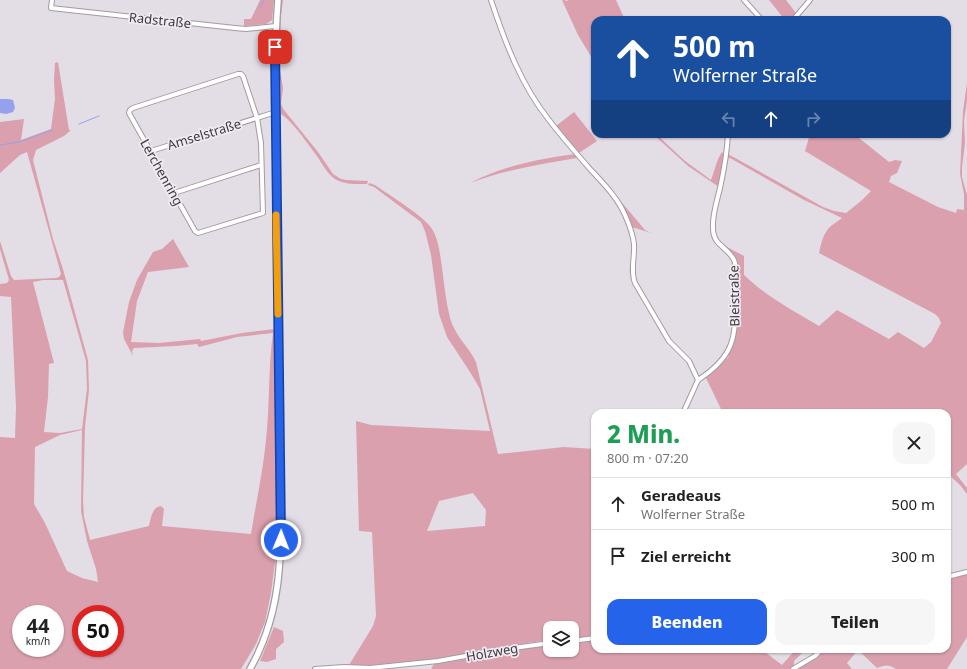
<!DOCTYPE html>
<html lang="de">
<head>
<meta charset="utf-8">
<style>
  body { margin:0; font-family:"Noto Sans",sans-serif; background:#f6f6f6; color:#222; height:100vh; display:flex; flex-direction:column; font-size:15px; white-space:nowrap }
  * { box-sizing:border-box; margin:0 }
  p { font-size:13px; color:#767676 }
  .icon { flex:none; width:22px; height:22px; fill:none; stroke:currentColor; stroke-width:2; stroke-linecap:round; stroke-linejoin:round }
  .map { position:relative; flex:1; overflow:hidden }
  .side { position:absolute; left:591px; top:409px; width:360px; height:244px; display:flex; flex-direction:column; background:#fff; border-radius:12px; box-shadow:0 1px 3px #0004 }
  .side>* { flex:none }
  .guide { position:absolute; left:591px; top:16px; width:360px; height:122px; border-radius:12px; box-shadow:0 1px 3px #0004; background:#1a4fa0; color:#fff; overflow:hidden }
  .controls { position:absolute; left:543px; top:621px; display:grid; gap:8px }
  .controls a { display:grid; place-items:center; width:36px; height:36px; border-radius:8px; background:#fff; box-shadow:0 1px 3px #0004; font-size:20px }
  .speed { position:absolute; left:12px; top:605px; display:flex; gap:8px; font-size:20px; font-weight:700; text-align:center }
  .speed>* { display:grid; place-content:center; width:52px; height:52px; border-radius:50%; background:#fff; box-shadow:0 1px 3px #0004; line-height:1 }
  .speed small { font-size:10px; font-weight:400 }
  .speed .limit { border:6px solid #d22; background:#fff; color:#111 }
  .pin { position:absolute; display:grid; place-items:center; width:34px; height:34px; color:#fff; margin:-17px; border-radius:8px; box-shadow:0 2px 6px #0006 }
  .me { position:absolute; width:44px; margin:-22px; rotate:1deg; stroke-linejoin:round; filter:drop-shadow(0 0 3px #0008) }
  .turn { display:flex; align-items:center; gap:14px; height:84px; padding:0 16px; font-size:18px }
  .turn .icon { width:52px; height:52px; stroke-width:2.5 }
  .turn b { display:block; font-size:28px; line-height:34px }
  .lanes { display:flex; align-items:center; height:38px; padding:0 16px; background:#0003; justify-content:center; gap:20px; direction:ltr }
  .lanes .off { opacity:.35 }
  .round { display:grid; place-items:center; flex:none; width:42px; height:42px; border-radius:12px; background:#f6f6f6 }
  .headline { display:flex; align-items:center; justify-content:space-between; height:68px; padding:0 16px }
  h1 { font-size:24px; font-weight:800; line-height:30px; color:#1e9e55 }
  .button { display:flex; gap:8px; margin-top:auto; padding:8px 16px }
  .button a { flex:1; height:46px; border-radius:12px; background:#2563eb; color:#fff; font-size:16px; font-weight:800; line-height:46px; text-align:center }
  .button a+a { background:#f6f6f6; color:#222 }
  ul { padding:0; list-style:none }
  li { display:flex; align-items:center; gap:12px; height:52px; padding:0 16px; border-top:1px solid #e0e0e0 }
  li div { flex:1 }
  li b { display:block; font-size:15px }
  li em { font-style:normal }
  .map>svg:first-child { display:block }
  .green { fill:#dba0ad; fill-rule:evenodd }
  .water { fill:#94a2ee }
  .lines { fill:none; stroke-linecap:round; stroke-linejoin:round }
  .stream { stroke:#94a2ee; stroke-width:1 }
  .minor-casing { stroke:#a29ba3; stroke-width:6 }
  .secondary-casing { stroke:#a29ba3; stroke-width:8 }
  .minor { stroke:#fff; stroke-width:4 }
  .secondary { stroke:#fff; stroke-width:5.5 }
  .route-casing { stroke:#184099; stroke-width:10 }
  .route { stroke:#2563eb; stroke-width:7 }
  .slow { stroke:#f59e0b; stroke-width:7 }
  .labels { text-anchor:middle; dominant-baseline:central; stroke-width:3.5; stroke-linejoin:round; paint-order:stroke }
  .street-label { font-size:13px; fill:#3d3a3d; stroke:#f0eaf2 }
</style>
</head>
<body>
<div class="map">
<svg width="967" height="669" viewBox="0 0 967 669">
  <rect width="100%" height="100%" fill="#e3dde5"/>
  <g class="green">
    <polygon points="260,0 274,0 272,20 266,24 244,26 244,19 251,19"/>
    <path d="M281,0H283L281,16L279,64L283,88L281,104L284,110L318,152L333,174L341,179L346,180L368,181L367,184C358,184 348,185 339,181C329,177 323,165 317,156C306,142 295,124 281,114V86L278,62Z"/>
    <polygon points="562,0 565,0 566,1 569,0 616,0 625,20 595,20 595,63 578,35"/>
    <polygon points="769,0 786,0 796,13 792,20 785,20"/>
    <path d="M58,62L69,130H71L64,136L36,150L33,160L53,239L63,269L88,360L89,390L85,427L83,500L84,517L90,540L149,526C151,518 152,507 161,506L164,509L162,526L251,534C256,503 263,471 266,440C270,405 268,368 273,333L237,337L199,347L197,344L176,346L134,348L132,351L133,356L124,339L123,332L129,302L137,280L153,252L162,249L173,239L189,267L148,272L137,301L131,342L159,343L200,339L201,341L242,333L275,329L278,517L275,562L271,593L265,622L256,644L241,669H0V437L15,438L16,407L11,297L0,296V284L7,283L9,280L0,249V241L11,276L14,280L56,278L59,277L61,274L27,152L20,155L0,173V122L24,119L21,140L51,129L55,99L54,80L55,63ZM43,280H63L86,361L87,389L82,429L60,433L44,432L48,397L49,364L54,363L33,282ZM82,430L81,511L87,541L96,569L98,582L82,578L67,571L45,523L34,504L35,447L60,435ZM21,614H55V648H21ZM81,614H115V648H81Z"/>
    <path d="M967,83V101L964,121L965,143L962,167V177L967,195V464L956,474L967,488V494L960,485L947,473V413H723L706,378L719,367L729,356L727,355L734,340L736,333L738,301L736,264L719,243L716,234C720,246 734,250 744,256V275C767,297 792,310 819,326L837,310L889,339L898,332L924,348L931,342L941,323L939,318L935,314L819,253C821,244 823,233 831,226C834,223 839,221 842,218L804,200L730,158L727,159L728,154L823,207L834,211L846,213L861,201L871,191L805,151L810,134H854L889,162L895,160L902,161L897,173L891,176L889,182L938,207L956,213L957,209L964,210V194L960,174L963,111Z"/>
    <polygon points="574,112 597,141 579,153 556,126"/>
    <polygon points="653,134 656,134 685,161 711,180 718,159 722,152 725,155 719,187 688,166"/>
    <path d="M575,154L577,158C540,164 505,170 470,183C503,166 538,159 575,154Z"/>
    <path d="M369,183L375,185C389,195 424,216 432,229C439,240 440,255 442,267C444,284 446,302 450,318C455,336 469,347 476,362L498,454L564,447L595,449V636L572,638V628H550V640C497,646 445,660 392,664C377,665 363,667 349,665L373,626L376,616L372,532L359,531L356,421L371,425L490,431L480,389L470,372L447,337L439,314L431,255L425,231L421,222L374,187L368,185ZM473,493L486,510L485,526L427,531L439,501Z"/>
    <polygon points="612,191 645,230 651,233 632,227"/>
    <path d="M967,574V637L947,669H896C888,664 885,665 877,668L858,650L847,663L852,669H431L434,664L499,652L550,644V650H572V642L595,639V649H761L782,665L796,649H802L804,651L794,661V666L797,668L817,657L824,649H947V576Z"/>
    <polygon points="274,627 283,631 284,642 276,649 276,659 267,662 260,661"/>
  </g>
  <polygon class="water" points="0,99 8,99 13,100 15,108 13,112 6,114 0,113"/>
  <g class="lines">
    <g class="stream">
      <polyline points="260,8 264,0"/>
      <polyline points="79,124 99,116"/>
      <polyline points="0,145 20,142 52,130"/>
    </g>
    <defs>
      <g id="minor">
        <polyline points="52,0 51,8 235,28 246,29 276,26"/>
        <path d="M491,0C505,42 521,85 549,120C562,137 576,153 590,169C603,183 617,197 625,215C629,224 633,234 634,244C635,257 630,271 635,283L669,341L689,361L698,380L683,413"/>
        <polyline points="744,0 762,20"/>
        <polyline points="793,20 810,0"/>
        <polygon points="238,74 241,74 243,76 257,118 261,143 263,213 198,233 195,231 129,113 130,110 133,108"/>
        <polyline points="151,151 276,112"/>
        <polyline points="174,193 261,165"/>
        <path d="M698,380C740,353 735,331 735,287C735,278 738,269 734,260C727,246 713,246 713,228C712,215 717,201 720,188C724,170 727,153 728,134"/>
        <polyline points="947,577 967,572"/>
        <polyline points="572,641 595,638"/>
        <polyline points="315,669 344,667 370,668 438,661 499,650 550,643"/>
        <polyline points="793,669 815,656 822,649"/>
      </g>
      <path id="secondary" d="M250,669C271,632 279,594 280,552L276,112C275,74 275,37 278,0"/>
    </defs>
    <use href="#minor" class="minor-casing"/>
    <use href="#secondary" class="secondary-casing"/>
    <use href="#minor" class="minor"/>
    <use href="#secondary" class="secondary"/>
  </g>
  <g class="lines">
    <defs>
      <polyline id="route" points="275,47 281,540"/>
    </defs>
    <use href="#route" class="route-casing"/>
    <use href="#route" class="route"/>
    <polyline class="slow" points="276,215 278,314"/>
  </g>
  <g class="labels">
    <g class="street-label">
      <text transform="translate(160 20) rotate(6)">Radstraße</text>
      <text transform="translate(204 134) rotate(-17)">Amselstraße</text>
      <text transform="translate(162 172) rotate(61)">Lerchenring</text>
      <text transform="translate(734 296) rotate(-91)">Bleistraße</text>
      <text transform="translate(492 652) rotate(-10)">Holzweg</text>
    </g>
  </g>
</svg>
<div class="controls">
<a><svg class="icon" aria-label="layers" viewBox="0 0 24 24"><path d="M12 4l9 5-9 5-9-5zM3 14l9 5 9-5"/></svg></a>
</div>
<div class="speed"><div>44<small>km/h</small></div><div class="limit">50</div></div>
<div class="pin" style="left:275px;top:47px;background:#d93025"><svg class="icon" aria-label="arrive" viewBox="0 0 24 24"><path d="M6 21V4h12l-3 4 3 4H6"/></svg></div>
<svg class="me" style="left:281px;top:540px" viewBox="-20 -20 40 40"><circle r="17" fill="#2563eb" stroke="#fff" stroke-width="3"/><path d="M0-11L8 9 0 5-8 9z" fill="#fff"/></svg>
<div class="guide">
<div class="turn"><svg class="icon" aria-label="ahead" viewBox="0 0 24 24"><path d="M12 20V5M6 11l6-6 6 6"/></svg><div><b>500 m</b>Wolferner Straße</div></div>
<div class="lanes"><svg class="icon off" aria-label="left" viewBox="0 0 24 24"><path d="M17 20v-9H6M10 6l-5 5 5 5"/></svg><svg class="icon" aria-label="ahead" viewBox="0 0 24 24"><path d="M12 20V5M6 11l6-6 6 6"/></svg><svg class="icon off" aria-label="right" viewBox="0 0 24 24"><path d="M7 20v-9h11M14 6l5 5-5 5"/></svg></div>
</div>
<section class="side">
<div class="headline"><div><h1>2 Min.</h1><p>800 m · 07:20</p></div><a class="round"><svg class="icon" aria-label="close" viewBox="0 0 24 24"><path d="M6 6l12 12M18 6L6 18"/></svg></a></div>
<ul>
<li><svg class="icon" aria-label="ahead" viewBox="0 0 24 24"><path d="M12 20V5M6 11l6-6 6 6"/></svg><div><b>Geradeaus</b><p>Wolferner Straße</p></div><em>500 m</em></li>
<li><svg class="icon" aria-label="arrive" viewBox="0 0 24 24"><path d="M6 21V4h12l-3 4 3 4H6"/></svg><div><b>Ziel erreicht</b></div><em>300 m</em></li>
</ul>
<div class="button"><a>Beenden</a><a>Teilen</a></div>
</section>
</div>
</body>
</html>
